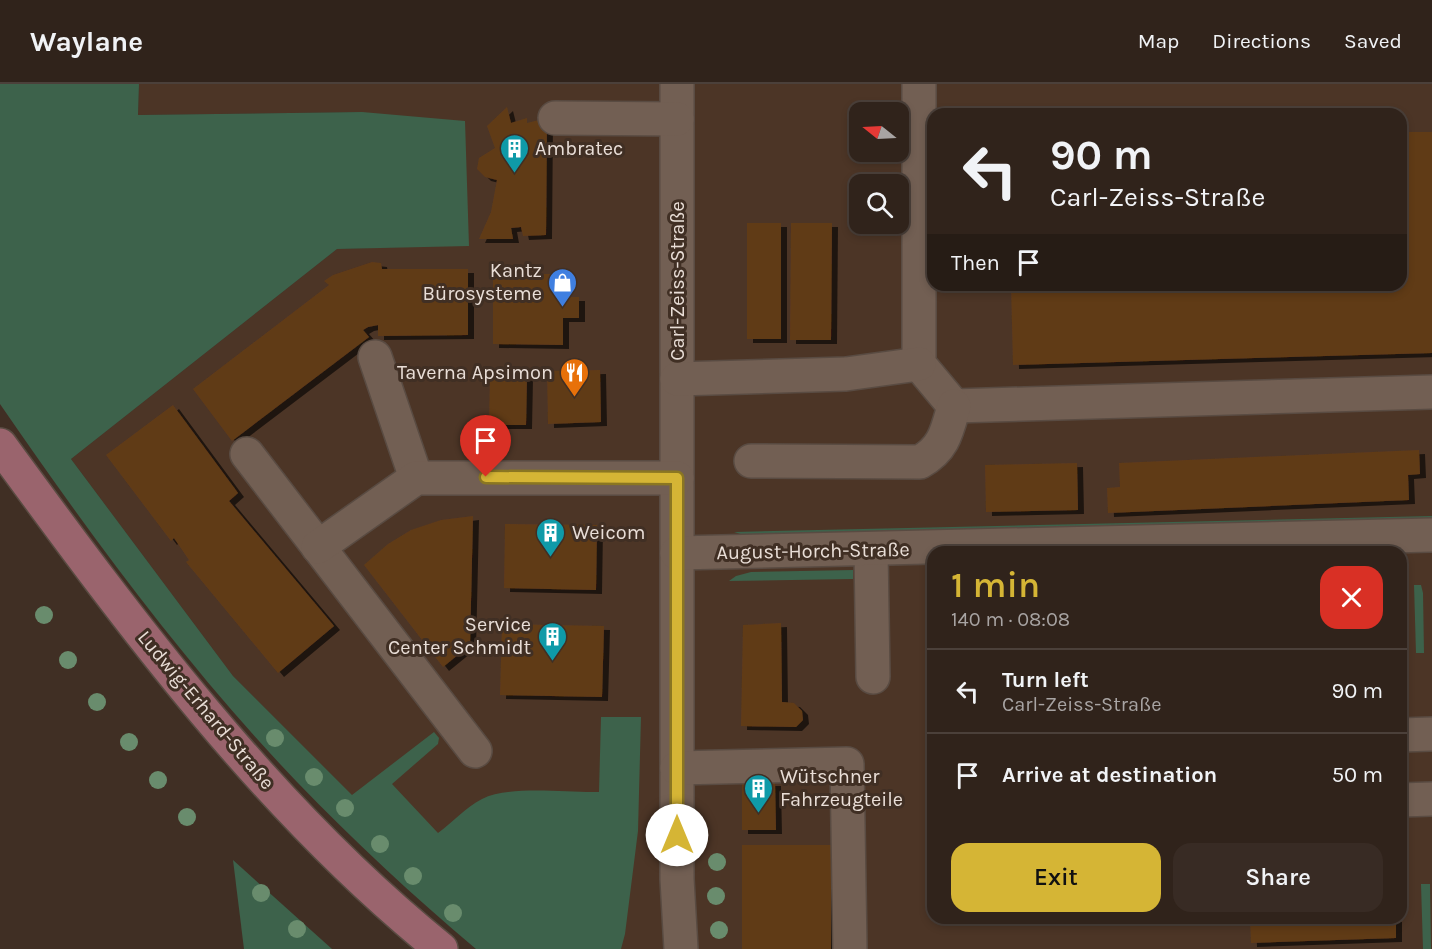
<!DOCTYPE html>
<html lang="en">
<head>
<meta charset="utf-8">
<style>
  body { margin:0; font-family:Karla,sans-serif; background:#382b24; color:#f1f3f6; height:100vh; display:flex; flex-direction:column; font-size:22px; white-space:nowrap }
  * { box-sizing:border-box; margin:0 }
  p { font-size:20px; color:#a8a4a3 }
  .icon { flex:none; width:33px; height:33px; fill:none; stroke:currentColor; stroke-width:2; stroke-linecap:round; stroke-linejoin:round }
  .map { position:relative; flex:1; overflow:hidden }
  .panel { position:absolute; left:927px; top:462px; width:480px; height:378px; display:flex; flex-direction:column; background:#30231b; border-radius:18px; box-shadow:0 3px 9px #0003,0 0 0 2px #4b403a }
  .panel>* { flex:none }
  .top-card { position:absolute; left:927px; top:24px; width:480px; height:183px; border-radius:18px; box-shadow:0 3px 9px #0003,0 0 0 2px #4b403a; background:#30231b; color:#f1f3f6; overflow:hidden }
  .needle { width:39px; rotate:288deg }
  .buttons { position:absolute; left:849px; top:18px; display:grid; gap:12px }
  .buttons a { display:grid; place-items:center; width:60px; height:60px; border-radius:12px; background:#30231b; box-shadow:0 3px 9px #0003,0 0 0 2px #4b403a; font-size:30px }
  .pin { position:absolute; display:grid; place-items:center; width:51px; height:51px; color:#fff; margin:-62px -26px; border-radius:50% 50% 50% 0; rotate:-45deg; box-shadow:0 0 6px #0007 }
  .pin .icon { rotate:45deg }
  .me { position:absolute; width:66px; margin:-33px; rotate:0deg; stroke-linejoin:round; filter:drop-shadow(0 0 4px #0008) }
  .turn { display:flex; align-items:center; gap:21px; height:126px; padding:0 24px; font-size:27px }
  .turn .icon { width:78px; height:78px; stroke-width:2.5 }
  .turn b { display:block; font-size:42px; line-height:51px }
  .then { display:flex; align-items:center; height:57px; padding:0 24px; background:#0003; gap:12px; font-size:22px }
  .round { display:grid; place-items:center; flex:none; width:63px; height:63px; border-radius:18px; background:#382b24 }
  .head { display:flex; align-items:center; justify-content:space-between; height:102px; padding:0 24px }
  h1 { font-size:36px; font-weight:600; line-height:45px; color:#d5b535 }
  .primary-button { display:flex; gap:12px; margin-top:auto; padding:12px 24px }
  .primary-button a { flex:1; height:69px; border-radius:18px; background:#d5b535; color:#111; font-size:24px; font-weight:600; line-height:69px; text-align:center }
  .primary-button a+a { background:#382b24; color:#f1f3f6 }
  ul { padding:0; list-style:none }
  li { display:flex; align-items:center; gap:18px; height:84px; padding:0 24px; border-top:2px solid #4b403a }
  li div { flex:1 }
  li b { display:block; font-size:22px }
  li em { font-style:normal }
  header { display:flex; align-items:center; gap:36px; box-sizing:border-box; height:84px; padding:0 30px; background:#30231b; border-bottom:2px solid #4b403a }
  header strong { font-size:28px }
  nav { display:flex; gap:33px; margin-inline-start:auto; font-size:21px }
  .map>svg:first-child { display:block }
  .built { fill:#4c3526; fill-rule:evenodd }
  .green { fill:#3d624b }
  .building { fill:#613b19; filter:url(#shadow) }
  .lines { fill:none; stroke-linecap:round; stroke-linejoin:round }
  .minor-casing { stroke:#594b42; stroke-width:36 }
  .major-casing { stroke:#594b42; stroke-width:36 }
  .minor { stroke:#725f53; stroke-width:33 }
  .major { stroke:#9a646d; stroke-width:33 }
  .tree { fill:#698c6d }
  .route-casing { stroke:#8a7622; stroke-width:15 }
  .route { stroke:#d5b535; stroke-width:10 }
  .labels { text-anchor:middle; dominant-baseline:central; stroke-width:6; stroke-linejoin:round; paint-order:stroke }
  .poi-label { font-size:20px; fill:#e9ded7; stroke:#402f24; text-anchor:start }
  .street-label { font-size:20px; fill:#e9ded7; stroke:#402f24 }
</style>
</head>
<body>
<header>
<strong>Waylane</strong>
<nav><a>Map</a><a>Directions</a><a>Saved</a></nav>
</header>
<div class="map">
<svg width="1432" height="865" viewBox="0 0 1432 865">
  <defs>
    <filter id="shadow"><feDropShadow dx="6" dy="4" stdDeviation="0" flood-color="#0009"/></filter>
  </defs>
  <rect width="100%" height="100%" fill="#402f24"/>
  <path class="built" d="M139,0H1432V865H505L233,592L71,375L337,165L469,161L362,28L138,31ZM860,28H898V68H860ZM933,30H1401V201H933ZM860,100H898V140H860ZM933,468H1401V834H933Z"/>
  <g class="green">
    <path d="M0,0H139L138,31L362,28L465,37L469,162L337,165L71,375L233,592L352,711L434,648L439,654L438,660L392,700L438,749C453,738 465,724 482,715C510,701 567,709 599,708L601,633H641L638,747L625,850L621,865H476C413,812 354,757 297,698C187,583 90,451 0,320Z"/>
    <polygon points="1432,432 1432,438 747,452 734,448"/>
    <polygon points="853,486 853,495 729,497 736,492 751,488"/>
    <polygon points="1414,501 1421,501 1423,509 1424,569 1416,569"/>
    <polygon points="233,776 332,865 244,865"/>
    <polygon points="1421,800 1430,800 1431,865 1423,865"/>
  </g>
  <g class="building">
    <polygon points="507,23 511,39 527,34 527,39 547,34 546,151 523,152 521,143 511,144 513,155 479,155 491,128 497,96 485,93 477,85 479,74 495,64 487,42"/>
    <polygon points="1401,48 1432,48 1432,269 1013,281 1011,201 1401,201"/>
    <rect x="747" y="139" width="34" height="116"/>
    <polygon points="791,139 832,139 831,256 790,256"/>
    <polygon points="372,178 381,179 382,185 468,185 468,251 378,252 378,241 368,243 363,246 369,253 232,357 193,305 329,201 324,197 333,191"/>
    <polygon points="493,190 563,190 562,213 579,213 579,234 563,234 563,261 493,260"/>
    <polygon points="600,286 601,338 548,340 547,287"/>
    <polygon points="490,290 527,291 526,341 489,341"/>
    <polygon points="173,321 238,409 229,417 334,542 278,589 186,478 189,476 174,454 171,457 106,371"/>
    <polygon points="1419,366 1420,390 1408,391 1409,416 1108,429 1107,404 1120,403 1119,379"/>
    <polygon points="1077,379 1078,426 986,428 985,381"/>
    <polygon points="473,432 470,561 443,583 364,481 388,460 411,446 441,436"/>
    <polygon points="505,440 597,441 596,506 504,504"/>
    <polygon points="781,539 782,618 794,619 802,627 803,636 796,643 741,642 743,541"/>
    <polygon points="502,540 604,542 602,613 500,611"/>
    <polygon points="742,698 775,698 776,746 742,746"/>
    <rect x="742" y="761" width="89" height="104"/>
    <polygon points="1250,834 1396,834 1396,854 1251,859"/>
  </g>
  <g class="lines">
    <defs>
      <g id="minor">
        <polyline points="677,0 677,795 681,865"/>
        <polyline points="919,0 919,280 954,322 1432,308"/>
        <polyline points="555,34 677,35"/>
        <polyline points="375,273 416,394"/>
        <polyline points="677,295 846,290 919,280"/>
        <polyline points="247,370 475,667"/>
        <path d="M751,377L920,378C944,365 947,347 954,322"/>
        <polyline points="318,463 416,394 677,394"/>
        <polyline points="871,466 873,593"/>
        <polyline points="677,469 1432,451"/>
        <polyline points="1401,651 1432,650"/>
        <polyline points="677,684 847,680 850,865"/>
        <polyline points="1401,716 1432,715"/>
      </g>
      <path id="major" d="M0,361C131,540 267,725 441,865"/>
    </defs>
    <use href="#minor" class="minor-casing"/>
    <use href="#major" class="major-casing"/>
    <use href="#minor" class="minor"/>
    <use href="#major" class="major"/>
  </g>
  <g class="tree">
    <circle cx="44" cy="531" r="9"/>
    <circle cx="68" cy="576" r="9"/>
    <circle cx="97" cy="618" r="9"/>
    <circle cx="275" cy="654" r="9"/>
    <circle cx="129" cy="658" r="9"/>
    <circle cx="314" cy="693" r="9"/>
    <circle cx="158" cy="696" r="9"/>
    <circle cx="345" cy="724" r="9"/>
    <circle cx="187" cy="733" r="9"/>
    <circle cx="380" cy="760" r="9"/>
    <circle cx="717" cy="778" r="9"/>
    <circle cx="413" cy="792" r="9"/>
    <circle cx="261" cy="809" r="9"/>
    <circle cx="716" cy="812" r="9"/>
    <circle cx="453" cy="829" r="9"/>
    <circle cx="297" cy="845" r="9"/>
    <circle cx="719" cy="846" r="9"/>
  </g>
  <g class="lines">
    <defs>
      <polyline id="route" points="486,393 677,394 677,751"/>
    </defs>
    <use href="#route" class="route-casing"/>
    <use href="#route" class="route"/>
  </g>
  <defs>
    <symbol id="building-pin" viewBox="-11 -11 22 30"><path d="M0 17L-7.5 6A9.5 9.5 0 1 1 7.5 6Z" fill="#0f9aa8" stroke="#402f24"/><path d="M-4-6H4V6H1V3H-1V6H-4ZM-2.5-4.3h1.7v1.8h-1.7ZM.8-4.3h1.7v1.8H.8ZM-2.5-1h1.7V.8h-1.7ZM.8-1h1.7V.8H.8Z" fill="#fff"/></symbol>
    <symbol id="shop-pin" viewBox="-11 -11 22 30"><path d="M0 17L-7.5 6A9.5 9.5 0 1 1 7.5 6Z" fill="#3f7fe0" stroke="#402f24"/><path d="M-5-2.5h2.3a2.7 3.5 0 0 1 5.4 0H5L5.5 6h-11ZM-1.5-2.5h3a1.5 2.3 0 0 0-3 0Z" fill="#fff"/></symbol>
    <symbol id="restaurant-pin" viewBox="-11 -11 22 30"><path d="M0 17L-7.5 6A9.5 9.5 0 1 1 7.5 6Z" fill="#e8710a" stroke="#402f24"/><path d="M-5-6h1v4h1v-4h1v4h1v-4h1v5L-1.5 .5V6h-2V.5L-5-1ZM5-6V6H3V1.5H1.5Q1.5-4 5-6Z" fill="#fff"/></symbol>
  </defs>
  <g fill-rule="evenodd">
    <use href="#building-pin" x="498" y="48" width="33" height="45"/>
    <use href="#shop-pin" x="546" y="182" width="33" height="45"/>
    <use href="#restaurant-pin" x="558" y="272" width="33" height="45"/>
    <use href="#building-pin" x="534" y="432" width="33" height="45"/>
    <use href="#building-pin" x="536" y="536" width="33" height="45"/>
    <use href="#building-pin" x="742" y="688" width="33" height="45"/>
  </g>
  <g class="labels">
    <g class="poi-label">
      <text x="535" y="64">Ambratec</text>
      <text x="542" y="186" text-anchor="end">Kantz<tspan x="542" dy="23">Bürosysteme</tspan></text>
      <text x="553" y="288" text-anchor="end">Taverna Apsimon</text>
      <text x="572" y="448">Weicom</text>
      <text x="531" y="540" text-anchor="end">Service<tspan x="531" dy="23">Center Schmidt</tspan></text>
      <text x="780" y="692">Wütschner<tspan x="780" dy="23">Fahrzeugteile</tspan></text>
    </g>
    <g class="street-label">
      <text transform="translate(677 197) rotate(-90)">Carl-Zeiss-Straße</text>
      <text transform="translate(813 467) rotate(-1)">August-Horch-Straße</text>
      <text transform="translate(206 626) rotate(50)">Ludwig-Erhard-Straße</text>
    </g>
  </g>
</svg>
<div class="buttons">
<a><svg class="needle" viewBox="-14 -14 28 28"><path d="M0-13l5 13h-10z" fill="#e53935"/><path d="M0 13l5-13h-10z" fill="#a8a4a3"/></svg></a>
<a><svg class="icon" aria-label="search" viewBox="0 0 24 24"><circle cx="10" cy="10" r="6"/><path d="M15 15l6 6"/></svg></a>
</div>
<div class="pin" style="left:486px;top:393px;background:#d93025"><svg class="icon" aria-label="arrive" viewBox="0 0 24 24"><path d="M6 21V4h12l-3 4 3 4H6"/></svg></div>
<svg class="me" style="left:677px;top:751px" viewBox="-20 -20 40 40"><circle r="19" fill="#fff"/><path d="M0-13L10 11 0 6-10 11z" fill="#d5b535"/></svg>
<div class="top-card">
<div class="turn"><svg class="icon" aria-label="left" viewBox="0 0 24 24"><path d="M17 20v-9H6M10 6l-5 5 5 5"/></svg><div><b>90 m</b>Carl-Zeiss-Straße</div></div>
<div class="then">Then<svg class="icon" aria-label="arrive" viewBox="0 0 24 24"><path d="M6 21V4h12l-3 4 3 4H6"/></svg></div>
</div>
<section class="panel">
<div class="head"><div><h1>1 min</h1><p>140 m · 08:08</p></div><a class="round" style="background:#d93025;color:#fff"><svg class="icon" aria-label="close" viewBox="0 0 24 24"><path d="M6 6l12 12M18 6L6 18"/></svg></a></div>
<ul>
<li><svg class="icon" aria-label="left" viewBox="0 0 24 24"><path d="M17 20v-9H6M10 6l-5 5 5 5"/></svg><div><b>Turn left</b><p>Carl-Zeiss-Straße</p></div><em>90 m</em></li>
<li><svg class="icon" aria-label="arrive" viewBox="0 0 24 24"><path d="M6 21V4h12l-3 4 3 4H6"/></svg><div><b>Arrive at destination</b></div><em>50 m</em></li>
</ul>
<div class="primary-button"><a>Exit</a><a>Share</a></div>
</section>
</div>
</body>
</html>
